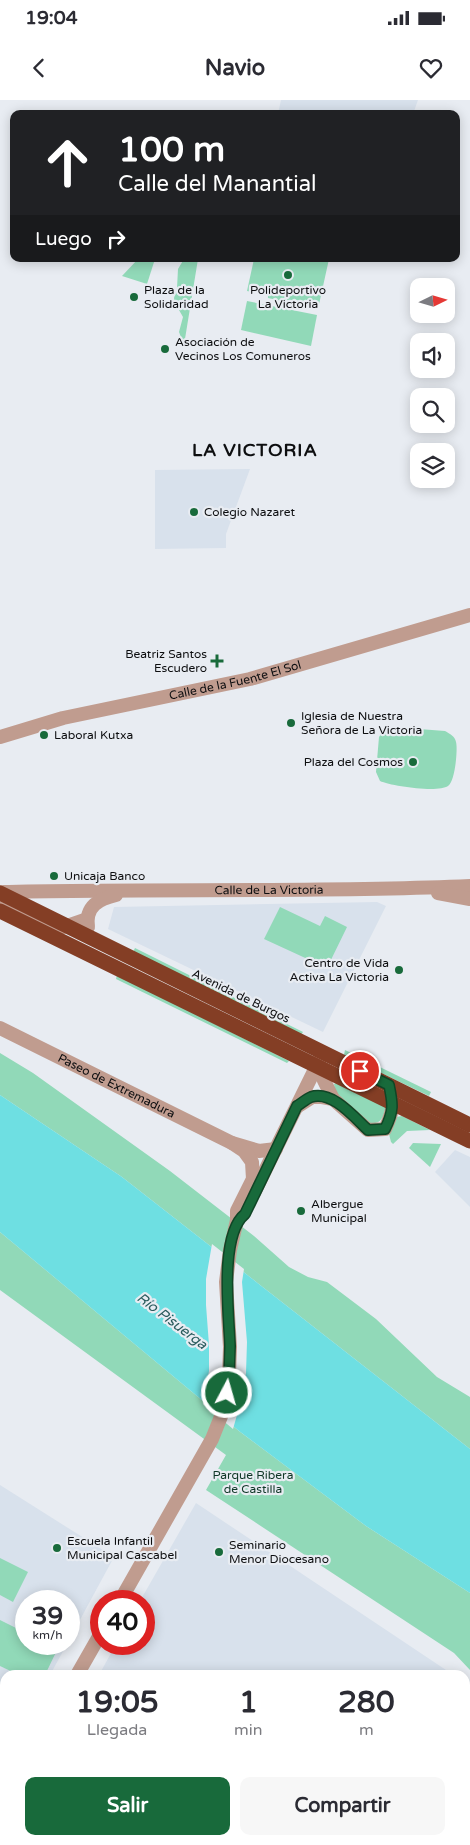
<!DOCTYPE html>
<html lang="es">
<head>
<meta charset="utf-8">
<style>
  body { margin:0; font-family:"Varela Round",sans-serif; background:#f7f7f7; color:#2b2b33; height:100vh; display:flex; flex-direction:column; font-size:19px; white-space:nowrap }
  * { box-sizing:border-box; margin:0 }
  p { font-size:16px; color:#7c7c81 }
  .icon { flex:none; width:28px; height:28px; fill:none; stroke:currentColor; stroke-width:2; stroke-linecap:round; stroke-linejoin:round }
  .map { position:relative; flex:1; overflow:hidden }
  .drawer { position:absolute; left:0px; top:1570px; width:470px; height:175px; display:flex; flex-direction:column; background:#fff; border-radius:15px 15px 0 0; box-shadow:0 2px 12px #0003 }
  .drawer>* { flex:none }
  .hud { position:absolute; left:10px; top:10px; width:450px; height:152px; border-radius:10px; box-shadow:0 2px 12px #0003; background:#202124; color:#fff; overflow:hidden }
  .needle { width:32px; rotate:85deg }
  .buttons { position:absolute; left:410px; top:178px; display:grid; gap:10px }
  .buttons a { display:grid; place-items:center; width:45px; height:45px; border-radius:10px; background:#fff; box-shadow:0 2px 12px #0003; font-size:25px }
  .speed { position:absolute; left:15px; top:1490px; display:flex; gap:10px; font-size:25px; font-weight:700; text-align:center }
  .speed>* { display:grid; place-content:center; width:65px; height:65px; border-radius:50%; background:#fff; box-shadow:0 2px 12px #0003; line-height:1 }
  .speed small { font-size:12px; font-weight:400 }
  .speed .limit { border:8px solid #d22; background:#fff; color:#111 }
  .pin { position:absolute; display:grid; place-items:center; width:42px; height:42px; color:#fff; margin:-21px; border:2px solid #fff; border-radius:50%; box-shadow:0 1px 5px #0007 }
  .me { position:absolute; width:55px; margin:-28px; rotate:6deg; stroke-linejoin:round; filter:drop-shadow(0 0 4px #0008) }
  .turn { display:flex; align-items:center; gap:18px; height:105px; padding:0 25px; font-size:22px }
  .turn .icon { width:65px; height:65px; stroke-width:2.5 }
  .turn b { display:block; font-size:35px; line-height:42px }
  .then { display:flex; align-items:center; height:48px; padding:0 25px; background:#0003; gap:10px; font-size:19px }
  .eta { display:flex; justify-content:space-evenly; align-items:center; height:85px; text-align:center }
  .eta b { font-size:30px; font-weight:800; line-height:35px }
  .button { display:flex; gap:10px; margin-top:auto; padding:10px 25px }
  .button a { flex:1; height:58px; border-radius:10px; background:#186a3b; color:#fff; font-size:20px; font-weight:800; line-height:58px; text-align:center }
  .button a+a { background:#f7f7f7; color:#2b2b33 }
  .status { display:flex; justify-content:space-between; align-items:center; height:35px; padding:0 25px; background:#fff; direction:ltr }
  .status svg { height:14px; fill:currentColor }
  header { display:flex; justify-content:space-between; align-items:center; height:65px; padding:0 25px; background:#fff; font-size:22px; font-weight:800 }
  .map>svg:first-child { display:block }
  .built { fill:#d8e1ec }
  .green { fill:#91d9b8 }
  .water { fill:#6edfe2 }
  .pier { fill:#e8ecf2 }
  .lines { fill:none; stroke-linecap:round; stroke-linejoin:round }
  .minor { stroke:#c09c8f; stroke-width:14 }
  .highway { stroke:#843e25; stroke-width:15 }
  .route-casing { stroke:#104526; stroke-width:12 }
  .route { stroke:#186a3b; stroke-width:9 }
  .poi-dot { fill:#186a3b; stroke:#e8ecf2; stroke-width:2 }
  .labels { text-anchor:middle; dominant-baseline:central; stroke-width:4.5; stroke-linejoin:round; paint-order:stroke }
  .poi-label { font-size:12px; fill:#0d0e10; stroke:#e8ecf2; text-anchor:start }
  .street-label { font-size:12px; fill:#0d0e10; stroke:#e8ecf2 }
  .park-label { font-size:12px; fill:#0f3727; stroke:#e8ecf2 }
  .water-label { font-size:14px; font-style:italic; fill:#2a5b5d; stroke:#e8ecf2 }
  .district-label { font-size:18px; font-weight:bold; letter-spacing:1px; fill:#0d0e10; stroke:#e8ecf2 }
</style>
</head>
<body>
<div class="status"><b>19:04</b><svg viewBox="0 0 49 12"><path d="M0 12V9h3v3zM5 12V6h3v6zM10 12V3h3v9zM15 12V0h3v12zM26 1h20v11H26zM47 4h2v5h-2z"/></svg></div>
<header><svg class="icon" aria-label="back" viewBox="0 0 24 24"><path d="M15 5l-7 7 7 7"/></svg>Navio<svg class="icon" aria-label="heart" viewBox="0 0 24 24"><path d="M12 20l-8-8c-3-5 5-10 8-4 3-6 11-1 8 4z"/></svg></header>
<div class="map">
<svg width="470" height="1745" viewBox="0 0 470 1745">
  <rect width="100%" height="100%" fill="#e8ecf2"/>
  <g class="built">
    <polygon points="281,0 418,0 413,14 278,14"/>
    <polygon points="250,369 226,434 226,448 155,449 155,370"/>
    <polygon points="377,802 386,806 323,932 108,829 114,807"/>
    <polygon points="455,1050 470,1057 470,1107 435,1072"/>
    <polygon points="0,1385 114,1457 69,1540 69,1501 26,1501 26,1544 67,1544 50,1575 5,1575 5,1658 0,1667"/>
    <polygon points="196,1403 446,1570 451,1575 99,1575 116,1544 144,1544 144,1501 140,1501"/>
    <polygon points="465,1590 470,1595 470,1745 54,1745 47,1740 465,1740"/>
  </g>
  <g class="green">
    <polygon points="138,159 155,159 147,184 122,176"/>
    <polygon points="184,159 198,159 184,245 179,232 183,217 175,203 174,198 177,188 178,169"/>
    <polygon points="254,159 329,159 318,209 268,198 268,195 247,191"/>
    <polygon points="247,201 317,215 311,246 241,230"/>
    <path d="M393,627L445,631C450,634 455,636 456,642C458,649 455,682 448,686C438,693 391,686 380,681L376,672L379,637L384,630Z"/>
    <polygon points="280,807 320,826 325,816 347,827 327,868 264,839"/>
    <polygon points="135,848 303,932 301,935 133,852"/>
    <polygon points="117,875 289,961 287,963 116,879"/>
    <polygon points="345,950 431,992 429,996 344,955"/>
    <polygon points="0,953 33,973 170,1071 254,1136 289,1167 308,1177 327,1182 376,1219 437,1277 470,1297 470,1349 122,1077 0,995"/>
    <path d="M336,983L386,1007C383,1018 381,1025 368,1023L335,993L334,984Z"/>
    <polygon points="402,1016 430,1030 407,1031 393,1044 391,1042 389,1034 396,1017"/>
    <polygon points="413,1043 441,1044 430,1067 409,1048"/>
    <polygon points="0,1132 239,1331 366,1426 470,1493 470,1570 454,1553 206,1390 226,1355 0,1190"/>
    <polygon points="0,1458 28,1472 13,1502 0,1495"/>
    <polygon points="0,1520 26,1533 26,1544 49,1544 58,1548 45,1575 19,1575 0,1566"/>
  </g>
  <polygon class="water" points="0,995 122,1077 470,1349 470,1493 366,1426 239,1331 0,1132"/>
  <polygon class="pier" points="212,1144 244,1169 242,1182 247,1242 246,1273 241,1301 233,1329 203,1304 209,1271 209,1245 206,1205 206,1179"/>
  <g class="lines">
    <g class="minor">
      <path id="s1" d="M0,637L63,618L250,579L470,515"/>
      <path id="s2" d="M0,792C157,788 314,793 470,786"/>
      <polyline points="438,793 470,799"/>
      <polyline points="0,802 55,830 87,819"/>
      <path d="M88,827C85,806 99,799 116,795"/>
      <path id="s3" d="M0,928L232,1043L259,1051L276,1049"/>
      <polyline points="317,966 333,999"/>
      <path d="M298,1006L312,997H322L333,999L368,1030L385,1029C391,1016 394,1008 391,994"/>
      <polyline points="254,1093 321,957"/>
      <polyline points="120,1501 212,1339 224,1309 229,1276 230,1247 226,1182 230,1150 237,1120 237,1111 253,1079 252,1062 244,1051 232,1043"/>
      <polyline points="77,1575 101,1533"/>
      <polyline points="0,1712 5,1703"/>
    </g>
    <g class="highway">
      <polyline points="0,793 470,1025"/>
      <polyline points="0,811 470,1041"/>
    </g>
  </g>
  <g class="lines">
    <defs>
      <path id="route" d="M227,1293C229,1277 230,1262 230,1246C229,1215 219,1135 245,1114L297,1006C302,1003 306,999 311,997C332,990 354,1017 368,1030L385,1029C394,1011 393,1004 389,985L360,971"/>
    </defs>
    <use href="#route" class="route-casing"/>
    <use href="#route" class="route"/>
  </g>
  <g class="poi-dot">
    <circle cx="288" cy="175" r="5"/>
    <circle cx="134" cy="197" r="5"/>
    <circle cx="165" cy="249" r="5"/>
    <circle cx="194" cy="412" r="5"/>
    <path d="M214.5 553.5h5v5h5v5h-5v5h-5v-5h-5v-5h5z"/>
    <circle cx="291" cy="623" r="5"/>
    <circle cx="44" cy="635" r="5"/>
    <circle cx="413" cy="662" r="5"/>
    <circle cx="54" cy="776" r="5"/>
    <circle cx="399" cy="870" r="5"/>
    <circle cx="301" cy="1111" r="5"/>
    <circle cx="57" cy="1448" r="5"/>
    <circle cx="219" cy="1452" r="5"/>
  </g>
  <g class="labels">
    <g class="poi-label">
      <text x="144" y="190">Plaza de la<tspan x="144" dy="14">Solidaridad</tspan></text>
      <text x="288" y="190" text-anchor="middle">Polideportivo<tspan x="288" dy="14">La Victoria</tspan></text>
      <text x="175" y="242">Asociación de<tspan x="175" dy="14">Vecinos Los Comuneros</tspan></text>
      <text x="204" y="412">Colegio Nazaret</text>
      <text x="207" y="554" text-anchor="end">Beatriz Santos<tspan x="207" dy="14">Escudero</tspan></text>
      <text x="301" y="616">Iglesia de Nuestra<tspan x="301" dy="14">Señora de La Victoria</tspan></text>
      <text x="54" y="635">Laboral Kutxa</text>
      <text x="403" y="662" text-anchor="end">Plaza del Cosmos</text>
      <text x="64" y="776">Unicaja Banco</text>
      <text x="389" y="863" text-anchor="end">Centro de Vida<tspan x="389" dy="14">Activa La Victoria</tspan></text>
      <text x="311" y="1104">Albergue<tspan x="311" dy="14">Municipal</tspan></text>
      <text x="67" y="1441">Escuela Infantil<tspan x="67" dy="14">Municipal Cascabel</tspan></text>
      <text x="229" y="1445">Seminario<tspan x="229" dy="14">Menor Diocesano</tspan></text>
    </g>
    <g class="street-label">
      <text stroke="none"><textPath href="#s1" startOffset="242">Calle de la Fuente El Sol</textPath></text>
      <text stroke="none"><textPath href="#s2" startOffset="269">Calle de La Victoria</textPath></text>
      <text transform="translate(241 896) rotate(26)">Avenida de Burgos</text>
      <text stroke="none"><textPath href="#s3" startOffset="130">Paseo de Extremadura</textPath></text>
    </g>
    <g class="park-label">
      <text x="253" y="1375">Parque Ribera<tspan x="253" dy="14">de Castilla</tspan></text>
    </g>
    <g class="water-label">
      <text transform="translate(172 1221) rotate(37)">Río Pisuerga</text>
    </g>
    <g class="district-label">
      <text x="255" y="350">LA VICTORIA</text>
    </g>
  </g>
</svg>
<div class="buttons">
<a><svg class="needle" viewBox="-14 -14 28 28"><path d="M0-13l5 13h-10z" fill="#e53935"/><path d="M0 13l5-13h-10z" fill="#7c7c81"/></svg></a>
<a><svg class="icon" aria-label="sound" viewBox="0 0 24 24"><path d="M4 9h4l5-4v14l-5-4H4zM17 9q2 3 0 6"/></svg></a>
<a><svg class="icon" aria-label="search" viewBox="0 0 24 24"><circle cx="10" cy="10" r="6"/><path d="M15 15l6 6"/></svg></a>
<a><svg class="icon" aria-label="layers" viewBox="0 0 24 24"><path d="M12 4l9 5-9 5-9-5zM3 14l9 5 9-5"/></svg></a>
</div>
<div class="speed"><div>39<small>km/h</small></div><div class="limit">40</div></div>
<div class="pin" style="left:360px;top:971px;background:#d93025"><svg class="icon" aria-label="arrive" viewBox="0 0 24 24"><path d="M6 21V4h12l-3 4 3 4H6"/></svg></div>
<svg class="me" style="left:227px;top:1293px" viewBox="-20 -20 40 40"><circle r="17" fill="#186a3b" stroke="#fff" stroke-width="3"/><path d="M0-11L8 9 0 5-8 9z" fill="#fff"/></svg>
<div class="hud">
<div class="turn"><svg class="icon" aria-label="ahead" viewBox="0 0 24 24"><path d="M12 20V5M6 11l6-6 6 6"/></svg><div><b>100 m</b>Calle del Manantial</div></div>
<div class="then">Luego<svg class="icon" aria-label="right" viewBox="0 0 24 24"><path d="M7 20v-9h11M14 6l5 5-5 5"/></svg></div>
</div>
<section class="drawer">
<div class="eta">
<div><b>19:05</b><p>Llegada</p></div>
<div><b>1</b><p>min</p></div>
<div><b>280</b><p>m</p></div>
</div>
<div class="button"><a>Salir</a><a>Compartir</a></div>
</section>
</div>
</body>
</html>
